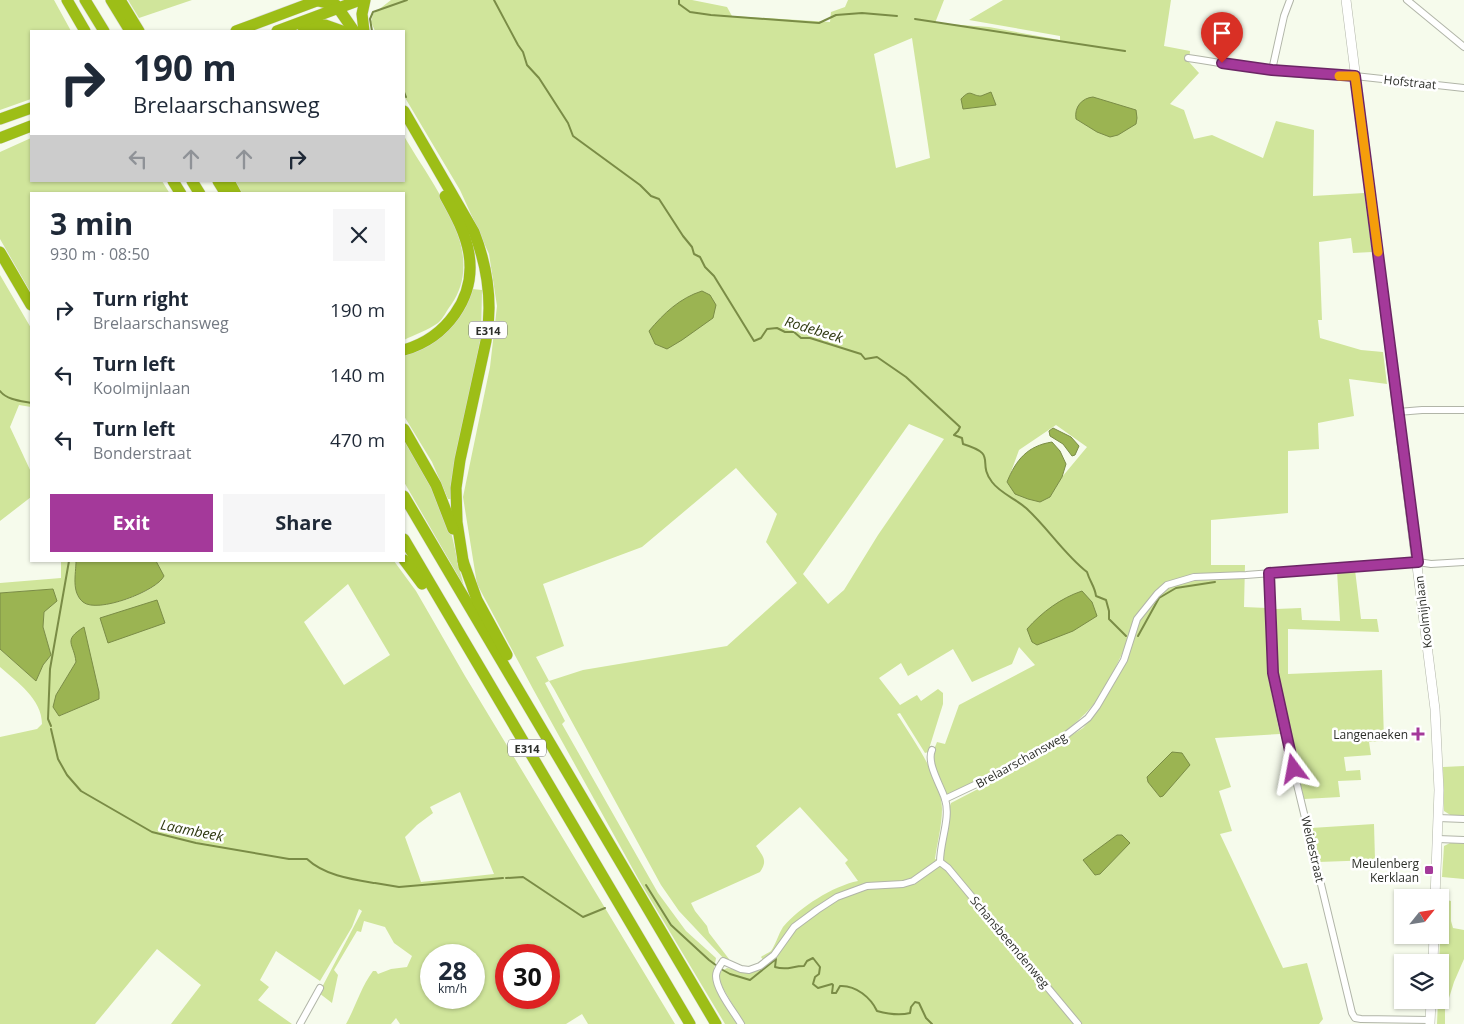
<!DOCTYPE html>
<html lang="en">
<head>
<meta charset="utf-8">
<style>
  body { margin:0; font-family:"Open Sans",sans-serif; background:#f6f6f7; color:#1f2937; height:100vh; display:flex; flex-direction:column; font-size:19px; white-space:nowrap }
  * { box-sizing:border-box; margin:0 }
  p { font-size:16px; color:#747a83 }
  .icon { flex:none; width:28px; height:28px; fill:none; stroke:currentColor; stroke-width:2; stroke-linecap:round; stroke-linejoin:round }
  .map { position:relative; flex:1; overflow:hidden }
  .details { position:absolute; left:30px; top:192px; width:375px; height:370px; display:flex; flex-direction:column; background:#fff; border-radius:0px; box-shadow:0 1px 4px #0004 }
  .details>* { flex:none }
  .hud { position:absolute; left:30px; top:30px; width:375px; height:152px; border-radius:0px; box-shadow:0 1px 4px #0004; background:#fff; color:#1f2937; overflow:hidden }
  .needle { width:32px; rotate:60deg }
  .controls { position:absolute; left:1394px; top:889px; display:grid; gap:10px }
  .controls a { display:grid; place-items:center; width:55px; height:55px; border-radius:0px; background:#fff; box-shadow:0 1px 4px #0004; font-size:25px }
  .speed { position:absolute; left:420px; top:944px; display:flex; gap:10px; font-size:25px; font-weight:700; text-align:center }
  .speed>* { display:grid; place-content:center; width:65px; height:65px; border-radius:50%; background:#fff; box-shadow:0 1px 4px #0004; line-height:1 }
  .speed small { font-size:12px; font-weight:400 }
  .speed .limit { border:8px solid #d22; background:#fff; color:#111 }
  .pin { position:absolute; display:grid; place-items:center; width:42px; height:42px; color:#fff; margin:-51px -21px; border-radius:50% 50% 50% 0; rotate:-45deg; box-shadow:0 0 5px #0007 }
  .pin .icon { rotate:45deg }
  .me { position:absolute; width:55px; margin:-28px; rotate:347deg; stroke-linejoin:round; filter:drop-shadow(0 0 4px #0008) }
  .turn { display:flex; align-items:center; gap:18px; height:105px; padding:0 20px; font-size:22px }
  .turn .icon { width:65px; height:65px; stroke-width:2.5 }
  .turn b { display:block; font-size:35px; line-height:42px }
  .lanes { display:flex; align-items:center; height:48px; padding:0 20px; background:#0003; justify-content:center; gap:25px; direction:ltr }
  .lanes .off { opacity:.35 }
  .round { display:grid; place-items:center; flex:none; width:52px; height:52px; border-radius:0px; background:#f6f6f7 }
  .summary { display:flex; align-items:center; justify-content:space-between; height:85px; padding:0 20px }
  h1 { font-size:30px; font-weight:700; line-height:38px }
  .cta { display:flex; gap:10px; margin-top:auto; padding:10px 20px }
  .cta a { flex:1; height:58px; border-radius:0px; background:#a4399a; color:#fff; font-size:20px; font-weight:700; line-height:58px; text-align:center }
  .cta a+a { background:#f6f6f7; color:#1f2937 }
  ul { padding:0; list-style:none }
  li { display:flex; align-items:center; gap:15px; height:65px; padding:0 20px }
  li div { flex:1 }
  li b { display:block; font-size:19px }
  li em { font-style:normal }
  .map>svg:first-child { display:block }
  .green { fill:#d0e59b; fill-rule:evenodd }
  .water { fill:#9bb452; stroke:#7a8c46 }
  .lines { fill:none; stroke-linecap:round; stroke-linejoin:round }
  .stream { stroke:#7a8c46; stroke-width:2 }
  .street-casing { stroke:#b1b5a8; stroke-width:8 }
  .secondary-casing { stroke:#b1b5a8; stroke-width:10 }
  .highway-casing { stroke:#d9dad9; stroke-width:12 }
  .street { stroke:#fff; stroke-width:6 }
  .secondary { stroke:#fff; stroke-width:9 }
  .highway { stroke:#9dbe17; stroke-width:11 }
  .route-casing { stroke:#6b2564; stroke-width:12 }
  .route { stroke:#a4399a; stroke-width:9 }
  .slow { stroke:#f59e0b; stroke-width:9 }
  .poi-dot { fill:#a4399a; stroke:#fff; stroke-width:2 }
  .labels { text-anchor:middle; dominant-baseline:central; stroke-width:5; stroke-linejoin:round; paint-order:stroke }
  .shield { fill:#fff; stroke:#6c6d6a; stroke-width:1 }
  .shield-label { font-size:11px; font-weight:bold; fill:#2d2f2a }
  .street-label { font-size:12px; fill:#2d2f2a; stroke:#fff }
  .poi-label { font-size:12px; fill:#2d2f2a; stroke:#fff; text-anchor:end }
  .water-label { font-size:14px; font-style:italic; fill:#2f3910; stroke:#fff }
</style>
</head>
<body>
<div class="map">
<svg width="1464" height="1024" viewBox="0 0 1464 1024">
  <rect width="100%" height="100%" fill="#f6fbec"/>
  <g class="green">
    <polygon points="0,0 54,0 71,31 31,31 31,99 0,110"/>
    <polygon points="128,0 192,0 139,18"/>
    <path d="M391,0H692L727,7L732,16L830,22L831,12L845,7L848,0H944L935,23L989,27L1060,40V36L969,20L1003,0H1171L1164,46L1190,51L1189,62L1199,73L1170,104L1184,110L1194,139L1212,135L1263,158L1276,121L1314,130L1313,196L1364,193L1372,252L1353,253L1351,238L1319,242L1322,320H1318L1320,338L1361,350L1383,352L1387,384L1349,379L1354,416L1318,423L1319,449L1288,451V513L1211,520V565H1245L1244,607L1267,608V671L1280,734L1215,738L1231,787L1219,791L1232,831L1220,834L1283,968L1307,963L1323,1019L1319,1024H744L720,983V972L727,968C749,972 744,976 766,964L761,957C763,955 769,953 771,951C774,948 779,933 783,927C800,907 833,886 858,881L845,863L848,860L800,807L756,846C763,856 768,861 760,872L691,903L695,911L707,926L709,933L729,959L726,961L679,911L661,885L554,689L549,681L545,683L565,721L562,724L658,893L686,931L716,958L713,975L717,990L737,1024H725L640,882L533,689L477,584L463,497L490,367L497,306L489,254L460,190L404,96V31H375L371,22L373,14ZM912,38L930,158L896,168L874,54ZM909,424L944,439L878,535L844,590L828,604L803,574ZM1056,425L1087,447L1062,477L1050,497L1007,483L1019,450ZM736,468L777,514L766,542L797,583L727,646L583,670L549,681L536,657L564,646L543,584L642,547ZM1019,647L1035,665L959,705L945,744L937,742L931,757L944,792L948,796C995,772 1059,746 1093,705C1107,689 1115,667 1125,648L1126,661L1097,712L1083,728L1030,762L951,803L950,806L943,861L935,859C937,843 942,826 942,809C942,780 913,739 897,714L900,713L925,753L928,752L943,704V693L938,689L921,701L917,695L900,705L879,678L901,663L908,676L953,649L972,682L1012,664ZM1122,835L1129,843L1100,874L1096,875Z"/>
    <path d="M404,136C430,182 489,251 451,305C447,310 443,319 438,323C428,330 414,335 404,340V194H240L233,181H404Z"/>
    <polygon points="31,138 31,181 162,181 170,194 31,194 31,293 0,239 0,152"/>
    <polygon points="0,275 31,328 31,407 19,405 10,427 31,472 31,497 0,521"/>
    <polygon points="472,289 482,290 481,337 454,468 451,499 448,499 432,462 404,416 404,353 415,351"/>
    <path d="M404,438C422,466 443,504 452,536C456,553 459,569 464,586L404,482Z"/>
    <path d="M61,561H76C76,574 72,589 80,599C93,616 156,593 164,576L156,561H394L416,591L465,676L675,1024H588L582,1014L566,1024H400L396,1018L391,1024H346C356,1006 361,987 373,971H376L378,974L391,969L407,967L412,956L394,943L385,927L364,921L361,932L357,931L334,970L338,975L332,1003L319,993L362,911L359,909L352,927L320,981L276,951L260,980L269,987L258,1000L292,1024H171L201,985L157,949L95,1024H0V737L37,729L42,724C42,699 17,682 0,667V649L36,681L43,665L51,655L43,627L44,612L52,603V589L0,593V583L61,578ZM348,584L390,655L344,685L304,622ZM76,657L99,698L60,716L56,695L76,662ZM460,792L494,874L421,882L405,837L417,825L433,813L430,807ZM431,955H474V998H431ZM506,955H549V998H506Z"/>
    <polygon points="1355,570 1361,619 1377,619 1379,632 1288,629 1288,674 1382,670 1384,741 1369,742 1371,755 1344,757 1346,771 1360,770 1361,780 1338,781 1340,797 1304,799 1284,714 1277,674 1276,609 1301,608 1302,620 1340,621 1337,571"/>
    <polygon points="1464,766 1464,816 1452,816 1444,811 1443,767"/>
    <polygon points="1374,824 1375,860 1318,862 1311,828"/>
    <polygon points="1452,842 1464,843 1464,879 1442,877 1444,846"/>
    <polygon points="1442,899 1451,901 1451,921 1453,928 1464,930 1464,959 1454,982 1449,998 1445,999 1445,1024 1437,1024 1438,1000 1440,1000 1439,962"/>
  </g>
  <g class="water">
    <path d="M991,92L996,105L963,109L961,99C971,88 971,96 981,96Z"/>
    <path d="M1093,97L1136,110L1137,118L1136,124L1118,135L1110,137L1097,132L1076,119C1074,107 1082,98 1093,97Z"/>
    <path d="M702,291L710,295L716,305L713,318L682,340L667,349L655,344L649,331C664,313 680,298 702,291Z"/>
    <polygon points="1053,428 1071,437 1079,446 1075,455 1072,456 1063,444 1050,436 1049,431"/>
    <path d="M1052,442L1060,451L1066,464L1062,477L1050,497L1040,502L1028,499L1015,494L1007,482C1016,460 1027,446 1052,442Z"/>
    <path d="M76,561H156L164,576C157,591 97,614 83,602C71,592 76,574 76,561Z"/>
    <polygon points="53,589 57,601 44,612 43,627 51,655 43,665 36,681 0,649 0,593"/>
    <path d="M1082,591L1092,602L1097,616L1073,631L1037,645L1032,642L1027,629C1042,612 1061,598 1082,591Z"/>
    <polygon points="157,600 165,623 108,643 100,618"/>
    <path d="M84,627L99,692V699L59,716L53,707L56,695L76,662C74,643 62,641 84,627Z"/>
    <polygon points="1172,752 1182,753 1190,765 1163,796 1160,797 1148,782 1147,777"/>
    <polygon points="1117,835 1122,835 1130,843 1100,874 1095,875 1083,860"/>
  </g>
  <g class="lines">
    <g class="stream">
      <path d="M494,0L518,45L523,52L527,65L539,78L568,123L573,136L640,185L651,196L659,199L683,236L692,247L694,254L700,257L705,267L714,276L754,341L761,338L767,329L777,328L785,332H794L801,338H810L861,354L865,359L877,357L906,377L960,427L958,431L954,435L962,438L963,444C999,455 976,461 992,482C1000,493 1016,499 1026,508C1048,528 1064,554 1087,572C1090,582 1095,587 1096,596L1106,600L1109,611V619L1126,636"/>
      <polyline points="679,0 679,4 690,12 711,15 819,23 836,15 862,13 897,16"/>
      <polyline points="915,19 1125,51"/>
      <polyline points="372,31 370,19 373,12 407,0"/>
      <polyline points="404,92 406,97"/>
      <path d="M0,391C7,400 21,401 31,403"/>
      <polyline points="1138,636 1159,598 1176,588 1215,582"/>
      <polyline points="51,726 48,719 50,669 69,561"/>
      <path d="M51,729L58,759L67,775L81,791L152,832L196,843L289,859H307C324,875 350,879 374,883"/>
      <polyline points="506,878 523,877 583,917 605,908"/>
      <polyline points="375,883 399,887 503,878"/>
      <polyline points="646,885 671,925 709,960 717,966"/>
      <path d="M721,969L730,974L750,980L776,959L775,967C788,971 791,966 804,966L807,961L813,958L820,967L819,974L815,977L813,984L818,988L832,984L833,985L832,993H836L840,986C856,985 871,998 877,1011C888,1014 899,1016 910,1013L911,1007L915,1002L919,1003L926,1018L932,1024"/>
    </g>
    <defs>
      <g id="street">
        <polyline points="1407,0 1464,47"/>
        <path d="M1188,58C1241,66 1302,78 1355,76L1464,88"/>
        <polyline points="1272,70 1284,16 1290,0"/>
        <polyline points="1398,412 1422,410 1464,410"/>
        <polyline points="1269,573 1273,673 1280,714 1352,1013 1355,1018 1361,1019 1430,1020"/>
        <path d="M932,750C926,763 941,786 945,799C951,818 940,841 940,862"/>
        <polyline points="945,799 1004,771 1057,742 1088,718 1097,706 1124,660 1137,619 1157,594 1167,585 1194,577 1246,575 1418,562 1431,564 1464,562"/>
        <polyline points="1438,818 1464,819"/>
        <polyline points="1438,839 1464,840"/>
        <polyline points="940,862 948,868 1078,1024"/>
        <polyline points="300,1024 320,988"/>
        <path d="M741,1024C734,1012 716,990 716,976C716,970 720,966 723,961L741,969L749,970L760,966L774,955L794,927L817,910L837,897L867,886L903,884L913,881L940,862"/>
      </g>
      <g id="secondary">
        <polyline points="1346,0 1435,709 1439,790 1435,898"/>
        <polyline points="1433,962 1434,935"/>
        <polyline points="1430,1024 1431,1000"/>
      </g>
      <g id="highway">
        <polyline points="67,0 85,31"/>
        <polyline points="85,0 104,31"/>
        <polyline points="111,0 130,31"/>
        <polyline points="120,0 139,31"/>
        <polyline points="318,1 336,5 354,31"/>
        <polyline points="303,27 325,25 342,31"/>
        <polyline points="236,31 319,0"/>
        <polyline points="277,31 360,0"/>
        <polyline points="364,31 362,14 365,0"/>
        <path d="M404,111L474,232C488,268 493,303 486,341L460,460L456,488L457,522L464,567"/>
        <polyline points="0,119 31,108"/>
        <polyline points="0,138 31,126"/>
        <polyline points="173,181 181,194"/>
        <polyline points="192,181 200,194"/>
        <polyline points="218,181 226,194"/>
        <polyline points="229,181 236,194"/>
        <polyline points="0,252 31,305"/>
        <path d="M404,350C446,338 476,298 469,254C466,234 455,214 445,196"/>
        <polyline points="404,429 436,485 453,529"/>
        <polyline points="404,496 716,1024"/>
        <polyline points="404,539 690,1024"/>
        <polyline points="404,560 422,584"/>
        <polyline points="463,561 477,600 507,655"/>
      </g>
    </defs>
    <use href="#street" class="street-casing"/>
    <use href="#secondary" class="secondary-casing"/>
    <use href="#highway" class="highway-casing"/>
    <use href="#street" class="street"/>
    <use href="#secondary" class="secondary"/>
    <use href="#highway" class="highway"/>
  </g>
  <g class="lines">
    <defs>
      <polyline id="route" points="1222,63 1272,70 1355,76 1418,562 1269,573 1273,673 1294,769"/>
    </defs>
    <use href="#route" class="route-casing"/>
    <use href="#route" class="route"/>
    <polyline class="slow" points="1339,76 1355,76 1378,252"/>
  </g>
  <g class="poi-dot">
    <path d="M1415.5 726.5h5v5h5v5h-5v5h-5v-5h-5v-5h5z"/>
    <rect x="1424" y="865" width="10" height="10" rx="2.5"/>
  </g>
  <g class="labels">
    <g class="shield">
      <rect x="469" y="321.5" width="38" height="17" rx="4"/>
      <rect x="508" y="739.5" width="38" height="17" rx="4"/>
    </g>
    <g class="shield-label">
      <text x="488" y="330">E314</text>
      <text x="527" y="748">E314</text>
    </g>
    <g class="street-label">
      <text transform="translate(1410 82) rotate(6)">Hofstraat</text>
      <text transform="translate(1423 612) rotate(-97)">Koolmijnlaan</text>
      <text transform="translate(1021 760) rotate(-29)">Brelaarschansweg</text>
      <text transform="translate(1313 849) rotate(77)">Weidestraat</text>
      <text transform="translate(1010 942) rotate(50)">Schansbeemdenweg</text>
    </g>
    <g class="poi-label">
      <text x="1408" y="734">Langenaeken</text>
      <text x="1419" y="863">Meulenberg<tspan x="1419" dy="14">Kerklaan</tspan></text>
    </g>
    <g class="water-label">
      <text transform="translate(814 329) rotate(17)">Rodebeek</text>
      <text transform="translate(192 830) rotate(11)">Laambeek</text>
    </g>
  </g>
</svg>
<div class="controls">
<a><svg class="needle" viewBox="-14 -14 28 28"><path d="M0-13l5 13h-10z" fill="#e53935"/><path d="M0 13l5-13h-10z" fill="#747a83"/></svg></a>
<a><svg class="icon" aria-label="layers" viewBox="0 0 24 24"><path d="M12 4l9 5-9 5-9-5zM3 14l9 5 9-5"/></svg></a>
</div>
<div class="speed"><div>28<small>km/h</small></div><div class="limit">30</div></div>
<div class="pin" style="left:1222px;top:63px;background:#d93025"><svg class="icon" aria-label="arrive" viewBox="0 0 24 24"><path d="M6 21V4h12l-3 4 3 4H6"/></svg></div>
<svg class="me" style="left:1294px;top:769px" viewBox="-20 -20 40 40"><path d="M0-17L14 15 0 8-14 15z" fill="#a4399a" stroke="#fff" stroke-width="4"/></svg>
<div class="hud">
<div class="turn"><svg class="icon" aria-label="right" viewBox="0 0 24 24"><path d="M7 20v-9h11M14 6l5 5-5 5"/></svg><div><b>190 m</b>Brelaarschansweg</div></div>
<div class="lanes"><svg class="icon off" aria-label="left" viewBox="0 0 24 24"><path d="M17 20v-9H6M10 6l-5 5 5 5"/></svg><svg class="icon off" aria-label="ahead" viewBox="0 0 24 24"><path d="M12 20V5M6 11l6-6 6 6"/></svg><svg class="icon off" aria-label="ahead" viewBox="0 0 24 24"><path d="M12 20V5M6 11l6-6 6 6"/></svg><svg class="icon" aria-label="right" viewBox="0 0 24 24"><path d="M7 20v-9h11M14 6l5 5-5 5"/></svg></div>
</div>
<section class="details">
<div class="summary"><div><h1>3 min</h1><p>930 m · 08:50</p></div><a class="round"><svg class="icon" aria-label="close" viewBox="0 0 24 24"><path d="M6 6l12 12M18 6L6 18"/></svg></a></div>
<ul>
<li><svg class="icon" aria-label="right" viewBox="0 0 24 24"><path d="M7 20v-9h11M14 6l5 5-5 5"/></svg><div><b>Turn right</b><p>Brelaarschansweg</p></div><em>190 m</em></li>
<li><svg class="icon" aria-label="left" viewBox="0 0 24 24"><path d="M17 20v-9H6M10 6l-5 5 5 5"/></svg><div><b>Turn left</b><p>Koolmijnlaan</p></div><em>140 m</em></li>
<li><svg class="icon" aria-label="left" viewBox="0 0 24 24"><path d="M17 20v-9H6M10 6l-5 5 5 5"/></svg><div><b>Turn left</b><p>Bonderstraat</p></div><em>470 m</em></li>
</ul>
<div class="cta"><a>Exit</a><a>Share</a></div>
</section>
</div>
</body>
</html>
